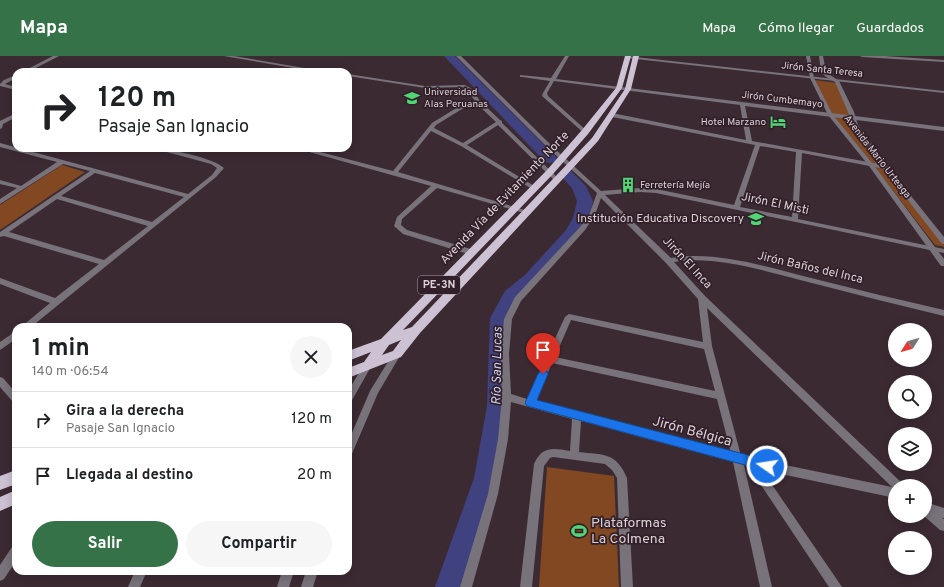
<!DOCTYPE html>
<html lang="es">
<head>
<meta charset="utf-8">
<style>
  body { margin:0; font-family:Overpass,sans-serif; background:#f6f6f6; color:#202124; height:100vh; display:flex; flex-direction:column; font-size:15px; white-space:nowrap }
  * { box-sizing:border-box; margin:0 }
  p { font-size:13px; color:#757577 }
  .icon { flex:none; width:22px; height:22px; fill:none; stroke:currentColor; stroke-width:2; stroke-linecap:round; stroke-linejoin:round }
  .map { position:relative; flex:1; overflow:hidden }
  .details { position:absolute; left:12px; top:267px; width:340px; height:252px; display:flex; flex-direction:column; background:#fff; border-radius:12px; box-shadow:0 2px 10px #0003 }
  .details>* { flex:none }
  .banner { position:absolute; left:12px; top:12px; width:340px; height:84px; border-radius:12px; box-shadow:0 2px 10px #0003; background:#fff; color:#202124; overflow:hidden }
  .needle { width:26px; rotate:233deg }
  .buttons { position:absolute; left:888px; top:267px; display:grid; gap:8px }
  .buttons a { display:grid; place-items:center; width:44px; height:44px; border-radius:50%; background:#fff; box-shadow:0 2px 10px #0003; font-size:20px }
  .pin { position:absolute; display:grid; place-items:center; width:34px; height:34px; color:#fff; margin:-41px -17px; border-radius:50% 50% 50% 0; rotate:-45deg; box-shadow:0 0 4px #0007 }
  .pin .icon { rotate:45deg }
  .me { position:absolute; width:44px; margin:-22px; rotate:283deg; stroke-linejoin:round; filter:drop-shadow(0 0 3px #0008) }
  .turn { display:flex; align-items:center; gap:14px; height:84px; padding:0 20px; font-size:18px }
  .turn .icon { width:52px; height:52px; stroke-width:2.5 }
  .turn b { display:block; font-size:28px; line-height:34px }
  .round { display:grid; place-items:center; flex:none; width:42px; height:42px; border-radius:21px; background:#f6f6f6 }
  .overview { display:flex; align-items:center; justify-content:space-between; height:68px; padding:0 20px }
  h1 { font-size:24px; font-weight:700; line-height:30px }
  .primary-button { display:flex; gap:8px; margin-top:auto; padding:8px 20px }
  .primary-button a { flex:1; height:46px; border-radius:24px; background:#367248; color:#fff; font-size:16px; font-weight:700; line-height:46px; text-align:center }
  .primary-button a+a { background:#f6f6f6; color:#202124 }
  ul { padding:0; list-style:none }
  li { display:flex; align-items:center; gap:12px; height:56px; padding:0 20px; border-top:1px solid #e0e0e0 }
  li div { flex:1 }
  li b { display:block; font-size:15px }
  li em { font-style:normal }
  header { display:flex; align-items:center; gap:24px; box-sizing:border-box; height:56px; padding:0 20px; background:#367248; color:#fff }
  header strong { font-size:19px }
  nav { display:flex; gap:22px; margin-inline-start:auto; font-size:14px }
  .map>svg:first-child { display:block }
  .green { fill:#824822 }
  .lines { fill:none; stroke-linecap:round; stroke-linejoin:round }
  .river { fill:#40417f; fill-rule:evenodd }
  .minor { fill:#78727b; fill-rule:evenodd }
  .tertiary { fill:#78727b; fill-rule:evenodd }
  .trunk { fill:#cdc2d4; fill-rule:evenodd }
  .route { fill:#1a73e8; stroke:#114b97 }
  .labels { text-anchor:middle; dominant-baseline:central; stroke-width:3.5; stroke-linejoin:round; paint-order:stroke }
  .far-street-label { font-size:10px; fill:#dcd0d6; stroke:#312029 }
  .far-poi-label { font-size:10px; fill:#dcd0d6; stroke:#312029; text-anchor:start }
  .shield { fill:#312029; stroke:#a99ba2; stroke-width:1 }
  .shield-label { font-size:11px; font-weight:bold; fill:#dcd0d6 }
  .street-label { font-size:12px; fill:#dcd0d6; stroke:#312029 }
  .poi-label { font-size:12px; fill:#dcd0d6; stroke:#312029; text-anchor:end }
  .water-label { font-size:13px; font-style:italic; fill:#cfd3f9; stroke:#312029 }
  .near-street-label { font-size:14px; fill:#dcd0d6; stroke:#312029 }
  .near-poi-label { font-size:14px; fill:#dcd0d6; stroke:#312029; text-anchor:start }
</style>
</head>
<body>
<header>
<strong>Mapa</strong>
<nav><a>Mapa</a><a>Cómo llegar</a><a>Guardados</a></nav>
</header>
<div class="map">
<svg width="944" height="531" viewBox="0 0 944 531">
  <rect width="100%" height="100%" fill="#3c2a33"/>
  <g class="green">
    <polygon points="814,24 838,27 850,61 828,57"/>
    <polygon points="834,61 845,61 881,109 873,108"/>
    <polygon points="62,109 85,116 0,174 0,149"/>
    <polygon points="874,110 883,111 944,189 944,191 935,189"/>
    <polygon points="547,411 614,420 619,531 539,531"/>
  </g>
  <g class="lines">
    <g class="river">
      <polygon points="444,0 455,0 555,100 557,103 555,106 550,107 545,106"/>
      <polygon points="566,114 571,115 586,130 593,145 589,162 578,181 537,227 518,244 508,262 509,350 498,422 463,531 435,531 474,422 487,350 490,262 505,235 525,219 566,174 573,162 577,145 572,132 559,118 561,115"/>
    </g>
    <g class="minor">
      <polygon points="53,0 59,0 28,16 22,16"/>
      <polygon points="224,0 234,0 328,16 317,16"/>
      <path d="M456,0H461L553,91L601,135L640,132L656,133L734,149L755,89L612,61L609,59L612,57L746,84L740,49L554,25L547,37L548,40L587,75L588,76L585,78L542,40L543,37L550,25L522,21H520V19L551,22L565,0H569L556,23L944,71V75L745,50L752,85L885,109L888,111L885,113L802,97L798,163L944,193V197L656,137L640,136L605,139L671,202C715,194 767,211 811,222C855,233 900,244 944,254V260C899,249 854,238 808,226C769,216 714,199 674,206L705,240L902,427L903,430H895V442L762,414L842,531H829L749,411L744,409L772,531H760L733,406L581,365L579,396C604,399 616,396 627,422L633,531H621L617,422L612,414L605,408L553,401L550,402L544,410L532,531H520L534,408C542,390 553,392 570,395L572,363L511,346L508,383L498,438L472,531H460L488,438L498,383L502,341L501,298L504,263L515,241L581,170L589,159L597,137L549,93ZM760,90L796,96L792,161L740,151ZM601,142L666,207L698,243L703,286L569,258L565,261L527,343L511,338L509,298L512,263L521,245L585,174L595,159ZM707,252L892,431L741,400L712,290ZM571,264L704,293L715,335L555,301ZM552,307L717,343L731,397L536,345Z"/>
      <polygon points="626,0 944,35 944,37 627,2 625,1"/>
      <polygon points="860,0 884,0 944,4 944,6 862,1"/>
      <path d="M348,18L425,30L465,29L472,33L480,45L500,64L502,65V67L560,124L557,126L555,125L498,69L467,89L536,131V133H532L461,90L431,75L398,116L528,155L529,156L528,157H524L437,132L402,163L401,169L407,174L474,194L475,196L474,198H468L403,178L394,170L397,161L431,130L295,92H305L393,115L432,67L458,51L475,45L468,35L462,31L425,32L348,20ZM477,48L496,66L463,87L434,72L436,69L462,53Z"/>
      <polygon points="16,19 16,22 5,28 16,31 16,34 0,30 0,28 4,24"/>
      <polygon points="16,57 16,61 3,68 2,72 0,73 0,65"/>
      <path d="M0,87L188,138L212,119L217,112L211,108L152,92C167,92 214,102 224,112L216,121L31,271H21L50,247L0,228V222L55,242L99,208L4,180L0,181V176L90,115L63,108L0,148V143L17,132L0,128V124L21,130L57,106L0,91ZM95,117L184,141L152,166L61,140ZM57,143L148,170L104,204L9,176Z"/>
      <polygon points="16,275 16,283 0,294 0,286"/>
      <polygon points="0,321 3,322 16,337 16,347 13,346 0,331"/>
      <polygon points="925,446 944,452 944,462 942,462 944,463 944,475 940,474 924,460"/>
      <polygon points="16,489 16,505 4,523 0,525 0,509 12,491"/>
      <polygon points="135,515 147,515 140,531 128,531"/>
    </g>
    <g class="tertiary">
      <polygon points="806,0 810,0 814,22 833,59 873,108 944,203 944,210 941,210 869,110 828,59 810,22"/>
      <polygon points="819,0 823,0 826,16 839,25 854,56 858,69 887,110 944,181 944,188 942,188 883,112 852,69 848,56 835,26 826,21 821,16"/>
      <polygon points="397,295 400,296 401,298 378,337 351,400 348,401 348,386 370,335 394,296"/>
      <polygon points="368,306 371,307 372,309 351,346 348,347 348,335 365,307"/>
      <polygon points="282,515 294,515 289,531 277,531"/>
      <polygon points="306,515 318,515 313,531 301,531"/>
    </g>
    <g class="trunk">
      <path d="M625,0H631L622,32L588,78L553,118L403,274L412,271L592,82L625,33L633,0H639L631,33L598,85L420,277L401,301L348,322V312L364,306L371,296L348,305V295L381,283L547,114L582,74L616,32ZM401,284L393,295L382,299L389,289Z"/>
      <polygon points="16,414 16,428 0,434 0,420"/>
      <polygon points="16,434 16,448 0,455 0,441"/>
    </g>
  </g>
  <polygon class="route" points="543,314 547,315 548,318 537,344 767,404 771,406 772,410 771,413 767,415 527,350 525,347 538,318 540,315"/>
  <defs>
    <symbol id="university-bare" viewBox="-9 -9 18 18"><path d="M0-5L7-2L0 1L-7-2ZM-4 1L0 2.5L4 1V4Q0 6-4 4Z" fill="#50d674" stroke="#312029" stroke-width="2.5" paint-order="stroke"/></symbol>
    <symbol id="hotel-bare" viewBox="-9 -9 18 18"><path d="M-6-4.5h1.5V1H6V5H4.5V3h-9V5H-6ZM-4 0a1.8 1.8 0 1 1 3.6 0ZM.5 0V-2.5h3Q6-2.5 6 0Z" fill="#50d674" stroke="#312029" stroke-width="2.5" paint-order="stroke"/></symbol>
    <symbol id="building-bare" viewBox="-9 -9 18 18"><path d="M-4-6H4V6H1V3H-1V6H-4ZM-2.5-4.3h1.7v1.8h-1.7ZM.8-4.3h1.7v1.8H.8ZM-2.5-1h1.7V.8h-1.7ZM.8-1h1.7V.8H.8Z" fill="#50d674" stroke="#312029" stroke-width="2.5" paint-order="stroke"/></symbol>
    <symbol id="school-bare" viewBox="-9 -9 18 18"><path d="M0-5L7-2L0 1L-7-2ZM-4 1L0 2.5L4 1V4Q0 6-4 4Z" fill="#50d674" stroke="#312029" stroke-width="2.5" paint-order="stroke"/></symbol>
    <symbol id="stadium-bare" viewBox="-9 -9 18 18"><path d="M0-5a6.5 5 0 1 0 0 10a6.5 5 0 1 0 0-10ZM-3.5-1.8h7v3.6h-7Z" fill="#50d674" stroke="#312029" stroke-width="2.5" paint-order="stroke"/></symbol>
  </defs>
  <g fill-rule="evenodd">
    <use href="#university-bare" x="401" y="31" width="22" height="22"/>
    <use href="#hotel-bare" x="767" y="55" width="22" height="22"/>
    <use href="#building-bare" x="617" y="118" width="22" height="22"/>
    <use href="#school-bare" x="745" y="152" width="22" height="22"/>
    <use href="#stadium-bare" x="568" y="464" width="22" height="22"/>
  </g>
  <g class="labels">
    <g class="far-street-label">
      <text transform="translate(822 14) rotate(6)">Jirón Santa Teresa</text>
      <text transform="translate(782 44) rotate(7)">Jirón Cumbemayo</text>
      <text transform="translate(877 101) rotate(52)">Avenida Mario Urteaga</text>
    </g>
    <g class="far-poi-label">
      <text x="424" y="36">Universidad<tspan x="424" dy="12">Alas Peruanas</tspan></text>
      <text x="766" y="66" text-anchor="end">Hotel Marzano</text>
      <text x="640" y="129">Ferretería Mejía</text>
    </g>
    <rect class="shield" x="418" y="220" width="42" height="18" rx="3"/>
    <g class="shield-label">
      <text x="439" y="229">PE-3N</text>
    </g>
    <g class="street-label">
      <text transform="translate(505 142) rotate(-46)">Avenida Vía de Evitamiento Norte</text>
      <text transform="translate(775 148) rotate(12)">Jirón El Misti</text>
      <text transform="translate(687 207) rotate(47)">Jirón El Inca</text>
      <text transform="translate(810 212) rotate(13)">Jirón Baños del Inca</text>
    </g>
    <g class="poi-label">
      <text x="744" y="163">Institución Educativa Discovery</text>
    </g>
    <g class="water-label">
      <text transform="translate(498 310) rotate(-89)">Río San Lucas</text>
    </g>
    <g class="near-street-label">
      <text transform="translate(692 376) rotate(15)">Jirón Bélgica</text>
    </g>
    <g class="near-poi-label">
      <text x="591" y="467">Plataformas<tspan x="591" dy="16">La Colmena</tspan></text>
    </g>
  </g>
</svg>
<div class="buttons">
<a><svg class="needle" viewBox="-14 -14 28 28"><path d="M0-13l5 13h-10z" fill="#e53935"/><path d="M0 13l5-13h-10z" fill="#757577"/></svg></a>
<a><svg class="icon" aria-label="search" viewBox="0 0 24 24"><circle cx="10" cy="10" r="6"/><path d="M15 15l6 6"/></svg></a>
<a><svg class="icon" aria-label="layers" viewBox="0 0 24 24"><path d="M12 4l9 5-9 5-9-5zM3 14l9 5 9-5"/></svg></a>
<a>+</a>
<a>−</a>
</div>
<div class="pin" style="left:543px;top:318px;background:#d93025"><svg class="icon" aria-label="arrive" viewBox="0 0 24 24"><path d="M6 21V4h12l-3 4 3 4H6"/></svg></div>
<svg class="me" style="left:767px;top:410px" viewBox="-20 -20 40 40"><circle r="17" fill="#1a73e8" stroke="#fff" stroke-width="3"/><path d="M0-11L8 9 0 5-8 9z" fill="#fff"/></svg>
<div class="banner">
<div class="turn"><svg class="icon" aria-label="right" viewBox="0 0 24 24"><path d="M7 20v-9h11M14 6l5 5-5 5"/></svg><div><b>120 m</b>Pasaje San Ignacio</div></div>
</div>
<section class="details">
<div class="overview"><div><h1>1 min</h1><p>140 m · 06:54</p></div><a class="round"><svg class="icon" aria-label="close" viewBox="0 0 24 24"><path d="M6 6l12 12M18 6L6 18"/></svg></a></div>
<ul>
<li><svg class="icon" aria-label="right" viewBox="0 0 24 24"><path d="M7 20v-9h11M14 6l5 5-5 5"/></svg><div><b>Gira a la derecha</b><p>Pasaje San Ignacio</p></div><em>120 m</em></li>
<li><svg class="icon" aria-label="arrive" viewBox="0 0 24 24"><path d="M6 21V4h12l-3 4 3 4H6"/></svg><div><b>Llegada al destino</b></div><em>20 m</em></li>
</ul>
<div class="primary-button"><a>Salir</a><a>Compartir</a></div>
</section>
</div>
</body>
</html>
